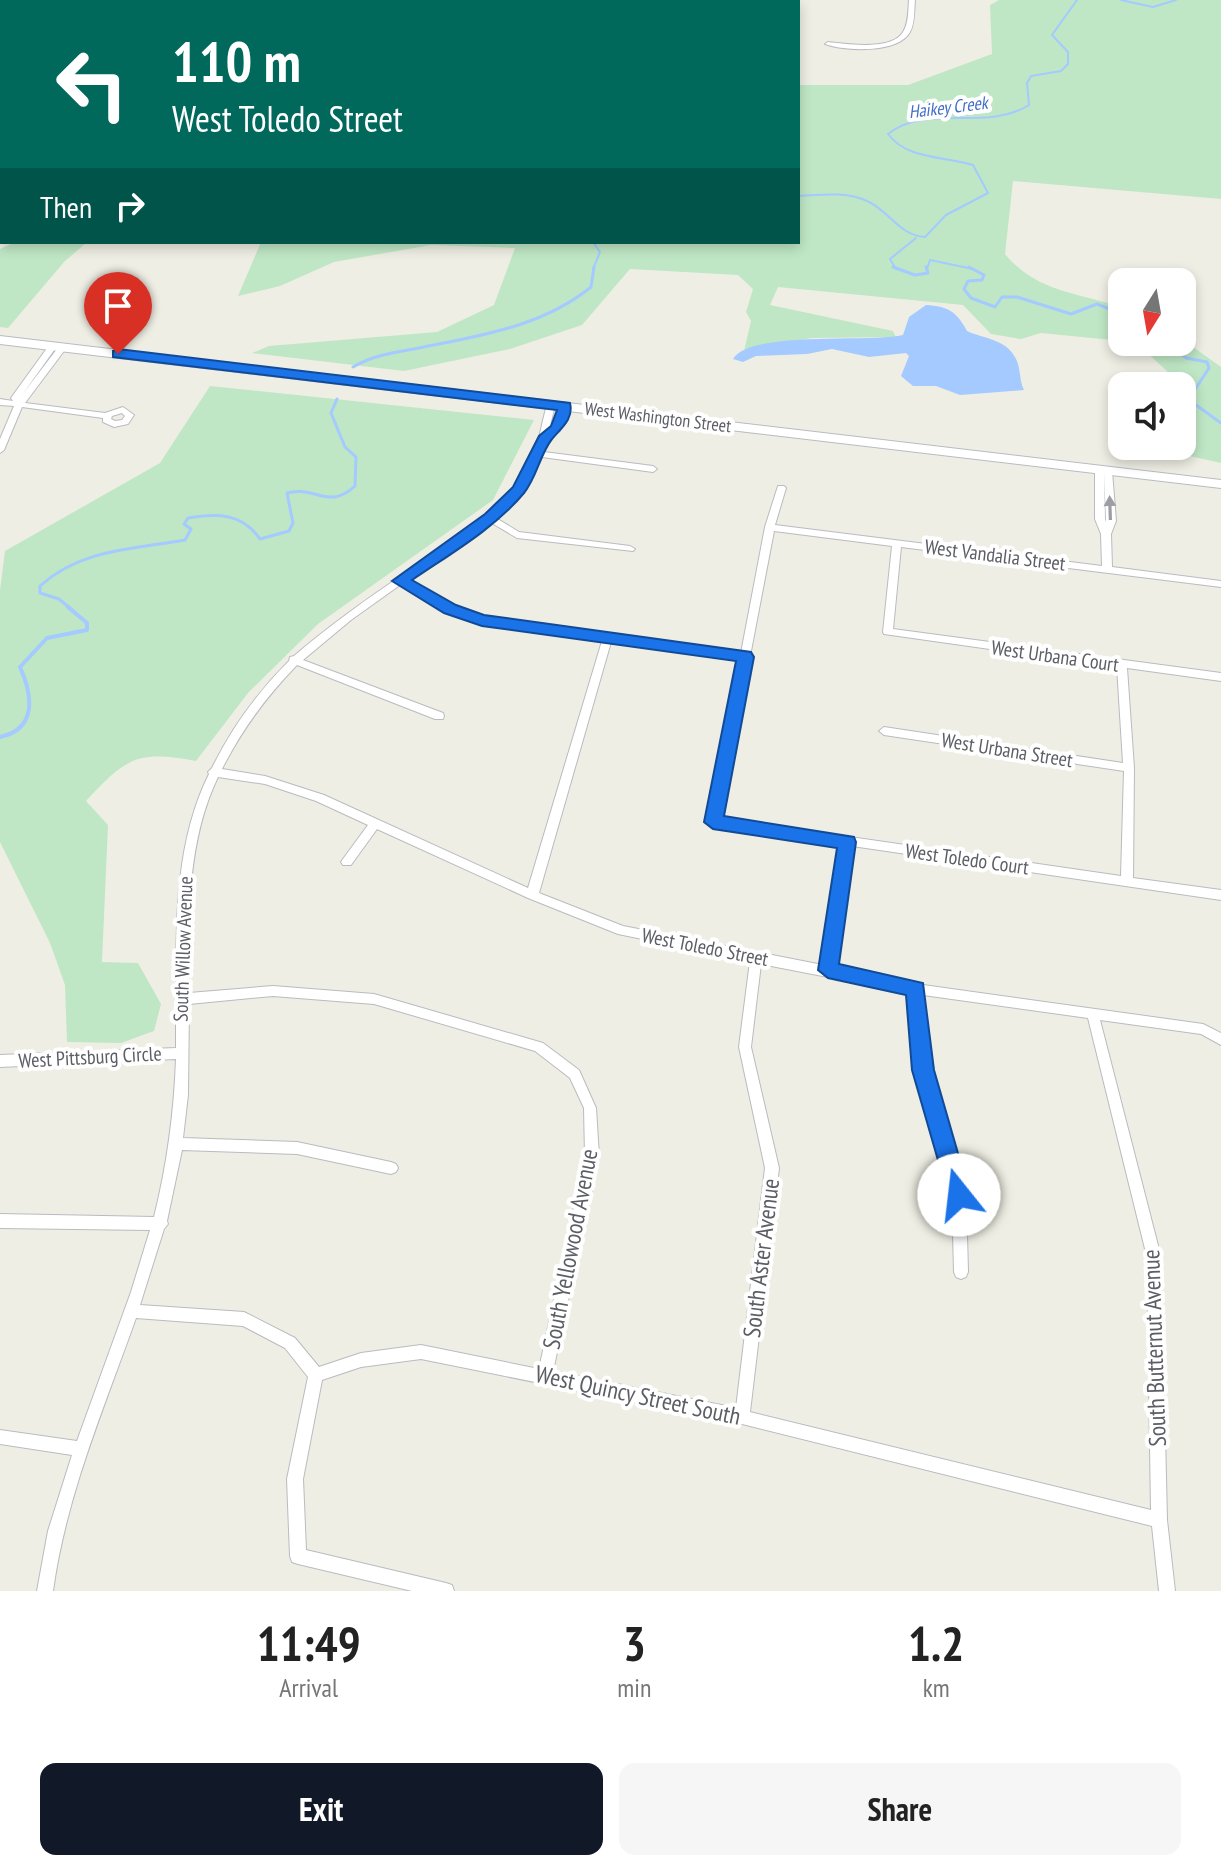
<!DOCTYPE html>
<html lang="en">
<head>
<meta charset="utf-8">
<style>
  body { margin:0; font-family:"PT Sans Narrow",sans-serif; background:#f6f6f6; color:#222; height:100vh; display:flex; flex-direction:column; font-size:30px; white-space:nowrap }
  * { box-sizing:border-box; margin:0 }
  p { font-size:26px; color:#767676 }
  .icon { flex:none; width:44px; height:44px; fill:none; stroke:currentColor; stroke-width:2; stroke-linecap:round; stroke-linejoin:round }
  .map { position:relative; height:1591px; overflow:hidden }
  .side { display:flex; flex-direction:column; background:#fff; flex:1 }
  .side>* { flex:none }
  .banner { position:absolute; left:0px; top:0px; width:800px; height:244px; box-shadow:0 4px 12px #0003; background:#00695c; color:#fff; overflow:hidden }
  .needle { width:52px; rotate:191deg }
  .tools { position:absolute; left:1108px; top:268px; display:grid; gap:16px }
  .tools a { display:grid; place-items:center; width:88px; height:88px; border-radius:16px; background:#fff; box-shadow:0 4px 12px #0003; font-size:40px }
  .pin { position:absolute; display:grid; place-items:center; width:68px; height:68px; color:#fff; margin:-82px -34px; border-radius:50% 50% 50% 0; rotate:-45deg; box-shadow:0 0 8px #0007 }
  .pin .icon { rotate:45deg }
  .me { position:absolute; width:88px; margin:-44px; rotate:344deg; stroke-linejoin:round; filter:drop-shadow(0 0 6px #0008) }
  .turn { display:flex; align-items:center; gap:28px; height:168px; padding:0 40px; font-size:36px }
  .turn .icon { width:104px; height:104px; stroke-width:2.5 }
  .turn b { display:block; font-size:56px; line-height:68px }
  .then { display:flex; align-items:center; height:76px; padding:0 40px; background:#0003; gap:16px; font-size:30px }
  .eta { display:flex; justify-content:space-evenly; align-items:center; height:136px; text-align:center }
  .eta b { font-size:48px; font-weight:800; line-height:56px }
  .action { display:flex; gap:16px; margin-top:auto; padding:16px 40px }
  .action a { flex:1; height:92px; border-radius:16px; background:#111827; color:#fff; font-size:32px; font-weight:800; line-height:92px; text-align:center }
  .action a+a { background:#f6f6f6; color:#222 }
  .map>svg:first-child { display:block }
  .green { fill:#bfe7c5 }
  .water { fill:#a4caff }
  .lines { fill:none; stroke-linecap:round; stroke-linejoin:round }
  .stream-far2 { stroke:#a4caff; stroke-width:2 }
  .stream-far1 { stroke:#a4caff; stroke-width:3 }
  .stream { stroke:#a4caff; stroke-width:4 }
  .minor-casing { stroke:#b9bbc0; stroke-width:2 }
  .tertiary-casing { stroke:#b9bbc0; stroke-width:2 }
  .secondary-casing { stroke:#b9bbc2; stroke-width:2 }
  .minor { fill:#fff; fill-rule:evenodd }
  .tertiary { fill:#fff; fill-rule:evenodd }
  .secondary { fill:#fff; fill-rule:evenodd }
  .oneway { fill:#9d9ea3 }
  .route { fill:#1a73e8; stroke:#114b97; stroke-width:2 }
  .labels { text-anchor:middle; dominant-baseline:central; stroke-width:8; stroke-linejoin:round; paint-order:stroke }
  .far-water-label { font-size:18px; font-style:italic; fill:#416fc8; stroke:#fff }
  .far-street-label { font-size:18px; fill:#5c5e65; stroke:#fff }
  .street-label { font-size:20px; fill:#5c5e65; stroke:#fff }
  .near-street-label { font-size:24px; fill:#5c5e65; stroke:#fff }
</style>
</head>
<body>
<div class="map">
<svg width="1221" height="1591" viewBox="0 0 1221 1591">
  <rect width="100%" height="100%" fill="#efeee4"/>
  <g class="green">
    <path d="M999,0H1221V199L1013,181L1005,254C1037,293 1078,292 1122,308V341L1041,333L1021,339L991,334L963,305L778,287L770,305L893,331L896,337L811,338L744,351L751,321L746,312L753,289L738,275L630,269L582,325L510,349L404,371L252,353L269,346L437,332L494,305L515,248L431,245L334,262L280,286L238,296L261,242H798V85H908L992,54L990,5Z"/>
    <polygon points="15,242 87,242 64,262 8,328 0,327 0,249"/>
    <polygon points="1182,339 1221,367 1221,463 1172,452 1172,446 1182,446 1182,386 1168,386 1167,371 1136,343 1128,342"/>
    <path d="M210,386L534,420L493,500L318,624L248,693L196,761C137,750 126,758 86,801L108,825L102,962L138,963L161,1004L154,1031L121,1043L67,1042L65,985L50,943L0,842V590L5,551L160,463Z"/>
  </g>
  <path class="water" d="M926,305C948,306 957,312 967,331C984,339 1007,339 1016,359C1021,369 1019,380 1024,390L960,395L936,386H913L901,376L909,356L906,353L869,357L832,349L807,354L756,356L743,362L733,359C751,330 871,343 903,335L909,317Z"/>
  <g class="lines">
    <g class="stream-far2">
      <polyline points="1121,0 1153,7 1176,0"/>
      <path d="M798,196C820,195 846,191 867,201C890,211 898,235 925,237L946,215L988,193L973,165C945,156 907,160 888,134C926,103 987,132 1029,105L1027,83L1031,76L1061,71L1068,64V52L1052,35L1077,0"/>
      <polyline points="593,242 600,252 593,269"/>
      <polyline points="896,269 890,259 916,238"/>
      <polyline points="927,269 930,260 973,269"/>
    </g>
    <g class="stream-far1">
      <polyline points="893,267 915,275 928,273 926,267"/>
      <polyline points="969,267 984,275 982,280 968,281 964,289 971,298 995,307 1002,297 1017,297 1071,314 1097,304 1122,314"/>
      <polyline points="1165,342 1186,358 1207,362 1209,368 1194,391 1185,397 1221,423"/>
      <path d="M353,367C375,354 399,352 424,347C483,335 543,326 591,287L594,267"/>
      <path d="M71,609L59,599L40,593V586C81,549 133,549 185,540L191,529L184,524L188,518C217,513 242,513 260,539L289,531L293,523L287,493C316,485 328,511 355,486L356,457L345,447L331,413L337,399"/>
    </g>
    <path class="stream" d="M0,737C37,729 33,696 20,667L47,638L87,630V623L68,607"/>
    <defs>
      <g id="minor">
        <polygon points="210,0 216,1 217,2 207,2"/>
        <polygon points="298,0 304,0 302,2 296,2"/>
        <polygon points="386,0 392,0 390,2 384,2"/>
        <polygon points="473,0 479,0 478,2 472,2"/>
        <polygon points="560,0 566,0 565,2 559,2"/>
        <polygon points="647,0 653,0 652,2 646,2"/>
        <polygon points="734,0 740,0 739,2 733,2"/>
        <path d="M909,0H915C914,10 915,23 910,32C898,54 844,51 825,44L828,42C846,44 892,51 903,32C909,23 908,10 909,0Z"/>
        <path d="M50,344H53L57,346L22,395L60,345H66L67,347L25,403L105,413L123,407L134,415L128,424L114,427L103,422V418L22,407L4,450L0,453V439L14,406L0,405V399L13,401L11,398ZM122,413L125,416L122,420L115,421L111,419L112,416Z"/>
        <path d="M551,402L555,405L549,430L553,428L562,404H568L569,406L560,431L547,438L544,452L653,466L657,469L653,472L542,457C532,481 516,501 496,518L519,532L630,546L635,549L633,551L517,538L490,522L407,581L453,607L483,618L741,653L765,527L778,486H784L786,488L775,525L1102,566L1101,534L1095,519V470L1099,467L1102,468L1104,471L1108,468L1112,471L1116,521L1111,534L1112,567L1221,581V587L901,547L893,629L1221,673V681L1127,668L1134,768L1133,878L1221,890V900L852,846L834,968L916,984L1203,1024L1221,1033V1045L1201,1034L1100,1020L1161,1257L1167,1520L1175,1591H1159L1152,1526L742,1424L421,1359L361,1367L322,1380L303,1479L306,1550L446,1583L452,1585L454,1591H412L298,1564L292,1562L290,1556L287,1479L308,1377L285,1348L243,1326L136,1318C104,1408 66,1496 53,1591H37L48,1531L72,1455L0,1444V1430L77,1441L131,1292L150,1230L0,1228V1214L154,1217C167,1165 174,1113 176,1059L0,1067V1055L176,1048V1002L175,999L176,996C176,922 175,842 209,774L208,772L212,768C232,727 257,693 289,661L290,657L294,656C330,625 368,598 407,572C448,544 497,518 525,475C538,454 540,428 547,405ZM1104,471L1106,521V522L1105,519ZM774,531L892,546L883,632L884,634L1117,667L1123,763L884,727L879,731L884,735L1124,771L1121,876L719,818ZM400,585L447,611L482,624L602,641L528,888L324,795L265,776L222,769C242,729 266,697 297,665L435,719H443L444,716L443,713L303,660L351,620ZM611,642L739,660L707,822L709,825L713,826L841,845L823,965L623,926L539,893ZM218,777L265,784L316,801L368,825L343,859L341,862L343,865H351L377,829L528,898L618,934L750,961L739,1047L765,1168L736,1408L553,1371L599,1156L596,1108L579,1070L543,1043L374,994L273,986L189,993C188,922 186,843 218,777ZM761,964L910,993L917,1070L952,1195L954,1272L956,1277L961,1279L966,1277L968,1272L966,1195L929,1070L923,995L1088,1018L1147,1257L1151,1510L750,1412L779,1168L751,1047ZM273,996L374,1004L535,1051L570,1078L584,1108L585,1156L539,1369L421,1345L361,1353L319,1367L295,1338L244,1312L140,1305L164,1229L168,1224L167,1221L182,1150L297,1154L391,1174L396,1172L398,1168L396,1164L391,1162L297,1142L183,1138L188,1095L189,1004Z"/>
      </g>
      <g id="tertiary">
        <polygon points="24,0 33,0 23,2"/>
        <rect x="0" y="24" width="2" height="6"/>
      </g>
      <polygon id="secondary" points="0,336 1221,480 1221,488 0,344"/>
    </defs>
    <use href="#minor" class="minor-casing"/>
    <use href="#tertiary" class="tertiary-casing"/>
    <use href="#secondary" class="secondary-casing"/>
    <use href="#minor" class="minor"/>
    <use href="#tertiary" class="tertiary"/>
    <use href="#secondary" class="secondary"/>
  </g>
  <defs><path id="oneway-solid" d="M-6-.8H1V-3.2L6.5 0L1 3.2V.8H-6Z" transform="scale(2)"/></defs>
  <use class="oneway" href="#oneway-solid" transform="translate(1110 508) rotate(-92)"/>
  <path class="route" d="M118,349L570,403C574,419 561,428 552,439C540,454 537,477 524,493C494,529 450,554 412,580L456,605L484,615L751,652L754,657L724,816L854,837L856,842L839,964L923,983L934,1070L970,1195L967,1202L959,1206L951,1202L948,1195L912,1070L906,995L828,978L818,970L837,848L713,829L704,822L736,661L482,626L444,613L392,581L485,514L513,487L539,436L551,426L557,410L113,357V351Z"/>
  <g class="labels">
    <g class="far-water-label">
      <text transform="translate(948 107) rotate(-7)">Haikey Creek</text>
    </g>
    <g class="far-street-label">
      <text transform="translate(658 417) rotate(7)">West Washington Street</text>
    </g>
    <g class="street-label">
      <text transform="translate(995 555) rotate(7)">West Vandalia Street</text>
      <text transform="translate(1055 656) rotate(8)">West Urbana Court</text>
      <text transform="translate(1007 750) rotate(9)">West Urbana Street</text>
      <text transform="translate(967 859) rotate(8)">West Toledo Court</text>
      <text transform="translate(705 947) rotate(11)">West Toledo Street</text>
      <text transform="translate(183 949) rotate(-88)">South Willow Avenue</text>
      <text transform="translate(90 1057) rotate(-3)">West Pittsburg Circle</text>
    </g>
    <g class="near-street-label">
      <text transform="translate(570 1249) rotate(-79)">South Yellowood Avenue</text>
      <text transform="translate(761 1258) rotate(-83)">South Aster Avenue</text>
      <text transform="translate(1154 1348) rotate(-92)">South Butternut Avenue</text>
      <text transform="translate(638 1395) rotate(12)">West Quincy Street South</text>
    </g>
  </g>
</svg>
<div class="tools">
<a><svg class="needle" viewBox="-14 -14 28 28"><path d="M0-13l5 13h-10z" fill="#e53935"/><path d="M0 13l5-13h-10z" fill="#767676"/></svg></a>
<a><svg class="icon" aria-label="sound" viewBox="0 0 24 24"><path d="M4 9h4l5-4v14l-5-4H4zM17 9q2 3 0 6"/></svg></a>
</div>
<div class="pin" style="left:118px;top:354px;background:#d93025"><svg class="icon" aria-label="arrive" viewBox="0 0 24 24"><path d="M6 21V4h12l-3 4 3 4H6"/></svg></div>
<svg class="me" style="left:959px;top:1195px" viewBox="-20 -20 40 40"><circle r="19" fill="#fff"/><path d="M0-13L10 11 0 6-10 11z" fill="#1a73e8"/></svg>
<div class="banner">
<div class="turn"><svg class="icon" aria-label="left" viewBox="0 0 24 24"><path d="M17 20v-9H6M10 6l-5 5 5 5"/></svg><div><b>110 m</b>West Toledo Street</div></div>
<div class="then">Then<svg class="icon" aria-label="right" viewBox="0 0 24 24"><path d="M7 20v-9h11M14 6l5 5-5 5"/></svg></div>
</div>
</div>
<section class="side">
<div class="eta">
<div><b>11:49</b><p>Arrival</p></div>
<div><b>3</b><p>min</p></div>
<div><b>1.2</b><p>km</p></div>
</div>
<div class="action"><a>Exit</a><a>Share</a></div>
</section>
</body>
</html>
